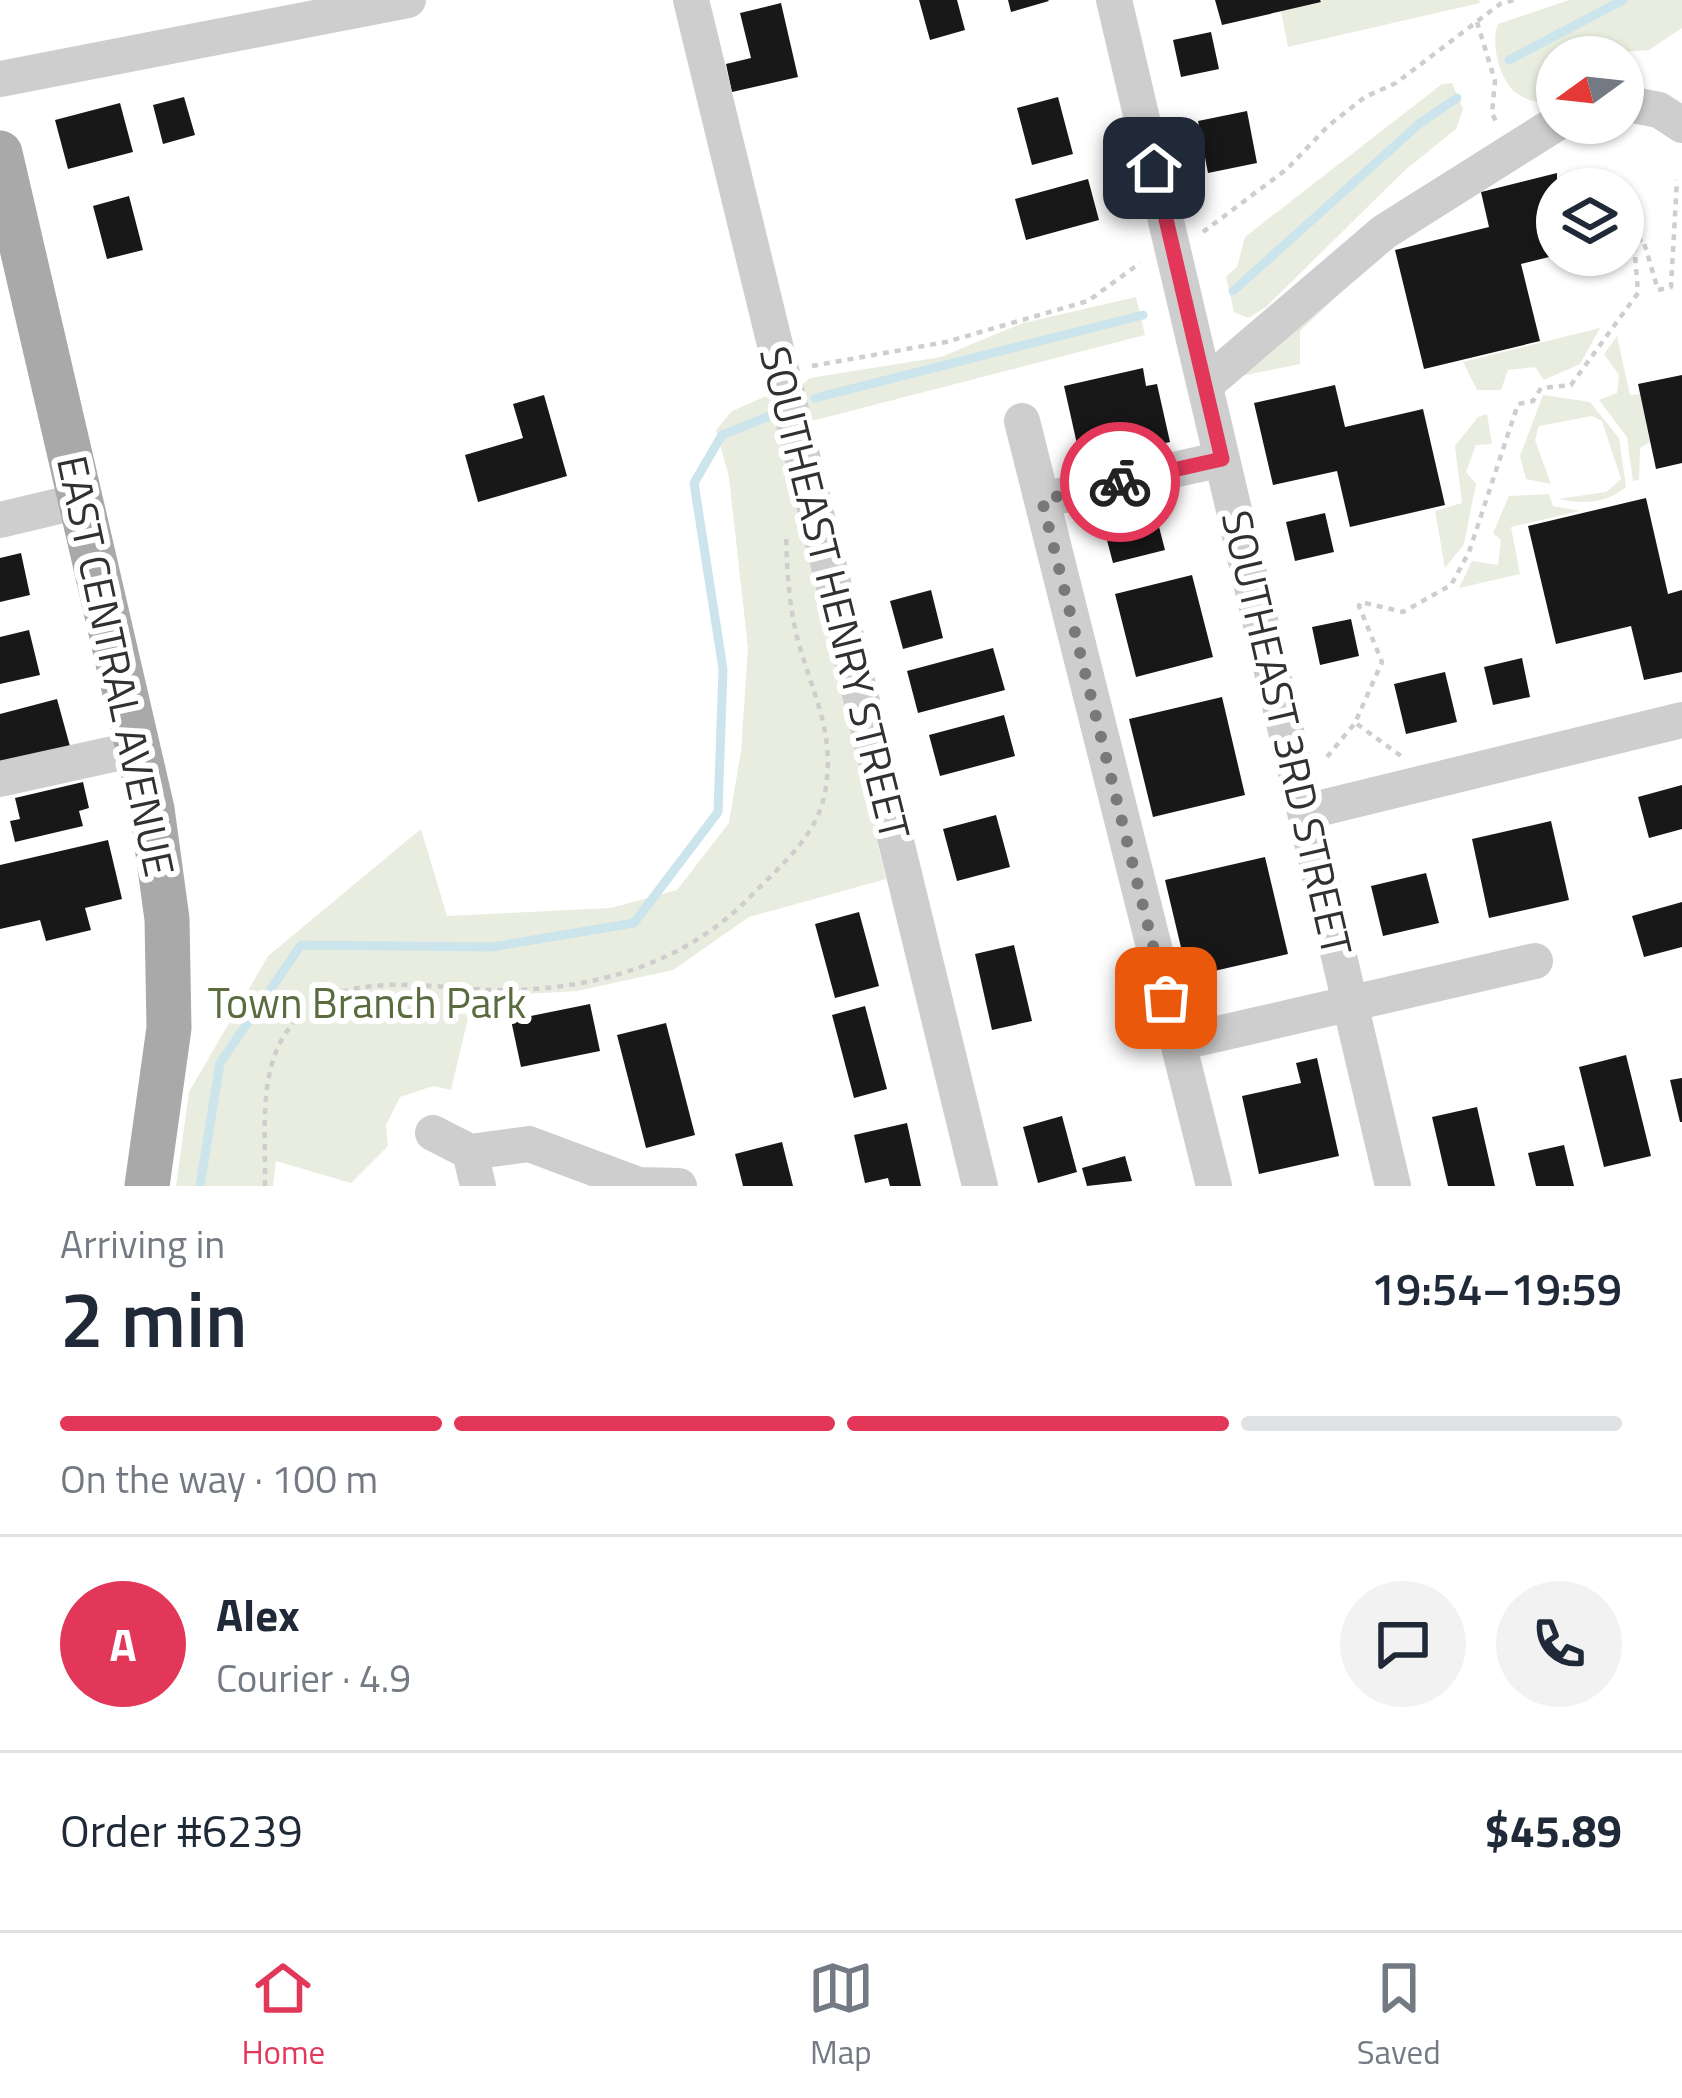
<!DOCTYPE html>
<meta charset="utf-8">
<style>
:root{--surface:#fff;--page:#f2f2f3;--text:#1f2937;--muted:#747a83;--line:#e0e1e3;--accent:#e33759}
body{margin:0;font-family:"Titillium Web",sans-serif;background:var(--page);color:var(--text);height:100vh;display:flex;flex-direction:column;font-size:45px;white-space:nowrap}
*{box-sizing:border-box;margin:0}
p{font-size:39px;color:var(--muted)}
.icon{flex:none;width:66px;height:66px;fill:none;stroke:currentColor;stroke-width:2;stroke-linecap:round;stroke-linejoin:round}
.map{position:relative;height:1186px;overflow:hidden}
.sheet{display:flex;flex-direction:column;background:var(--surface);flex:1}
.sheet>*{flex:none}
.needle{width:78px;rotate:255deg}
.tools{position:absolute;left:1536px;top:36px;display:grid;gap:24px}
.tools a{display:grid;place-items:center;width:108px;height:108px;border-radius:50%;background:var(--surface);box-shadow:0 3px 9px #0004;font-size:60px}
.pin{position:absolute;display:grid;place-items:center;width:102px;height:102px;color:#fff;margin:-51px;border-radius:24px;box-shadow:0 6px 18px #0006}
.courier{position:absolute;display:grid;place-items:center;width:120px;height:120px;margin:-60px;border:9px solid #e33759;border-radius:50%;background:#fff;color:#222;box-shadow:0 3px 15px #0007}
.summary em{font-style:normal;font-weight:600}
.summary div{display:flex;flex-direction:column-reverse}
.summary{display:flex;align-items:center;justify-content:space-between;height:204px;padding:0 60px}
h1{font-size:78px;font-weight:600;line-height:90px}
.bar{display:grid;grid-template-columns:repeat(4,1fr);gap:18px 12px;align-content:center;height:144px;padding:0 60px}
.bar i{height:15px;border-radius:9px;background:var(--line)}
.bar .active{background:var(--accent)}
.bar p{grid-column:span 4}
.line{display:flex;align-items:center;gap:30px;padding:0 60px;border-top:3px solid var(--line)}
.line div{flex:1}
.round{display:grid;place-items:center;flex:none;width:126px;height:126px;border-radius:63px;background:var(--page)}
.tabs{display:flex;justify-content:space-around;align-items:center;height:168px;border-top:3px solid var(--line);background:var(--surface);font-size:33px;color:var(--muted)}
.tabs a{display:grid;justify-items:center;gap:6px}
.tabs .active{color:var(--accent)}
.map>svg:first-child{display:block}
</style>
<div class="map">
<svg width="1682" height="1186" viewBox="0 0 1682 1186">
<rect width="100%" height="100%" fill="#fff"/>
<path fill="#e8eddf" d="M 1321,0 L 1479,0 L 1480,3 L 1288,47 L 1281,11 Z
M 1569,0 L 1682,0 L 1682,28 L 1649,50 L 1557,57 L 1557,105 C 1544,102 1531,103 1519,95 C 1500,84 1490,44 1498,24 Z
M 1452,83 L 1463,109 L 1456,129 L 1404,171 L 1266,307 L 1248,318 L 1234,312 L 1226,277 L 1237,267 L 1245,237 L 1442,84 Z
M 1406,231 L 1300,331 L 1300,364 L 1241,376 Z
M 1136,297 L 1145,335 L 804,423 L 795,390 L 810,378 L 941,357 L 1023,323 Z
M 1600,328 L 1580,364 L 1544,380 L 1535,367 L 1508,370 L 1501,390 L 1477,390 L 1463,362 Z
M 1617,336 L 1630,395 L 1640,394 L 1650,442 L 1640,448 L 1639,480 L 1633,481 L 1627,437 L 1599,400 L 1617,393 L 1619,375 L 1604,354 Z
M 773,393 L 886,879 L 749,917 L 673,970 L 577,991 L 473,997 L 451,1090 L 433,1086 L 400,1097 L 386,1125 L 388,1146 L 351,1183 L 276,1161 L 273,1186 L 176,1186 L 189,1092 L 268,956 L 421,829 L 447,916 L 611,908 L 677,890 L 729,823 L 741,751 L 748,648 L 729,477 L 716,430 L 732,411 Z
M 1543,395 L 1590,402 L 1619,438 L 1626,487 C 1606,504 1583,504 1558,499 L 1606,492 L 1621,479 L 1602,421 L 1592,416 L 1539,426 L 1535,440 L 1551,484 L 1526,479 L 1520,456 Z
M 1487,414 L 1492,444 L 1476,445 L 1466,472 L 1476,484 L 1464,544 L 1445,568 L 1435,511 L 1462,503 L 1455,446 L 1478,417 Z
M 1549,494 L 1553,506 L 1580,511 L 1511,527 L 1520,574 L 1459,588 L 1472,561 L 1498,565 L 1501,540 L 1493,533 L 1509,496 Z"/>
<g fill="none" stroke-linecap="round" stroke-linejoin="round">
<path stroke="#cce4ec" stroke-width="9" d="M 1509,60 L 1623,0
M 1233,291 L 1419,124 L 1457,98
M 815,398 L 1143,315
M 200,1186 L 220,1063 L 301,945 L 492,947 L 634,923 L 718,812 L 723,669 L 694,483 L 722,435 L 772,415"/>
</g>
<path fill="#181818" d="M 919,0 L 957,0 L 965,30 L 930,40 Z
M 1008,0 L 1048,0 L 1049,1 L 1011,12 Z
M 1215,0 L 1320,0 L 1321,2 L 1222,25 Z
M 781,3 L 798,77 L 732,92 L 726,64 L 751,58 L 740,13 Z
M 1211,32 L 1219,69 L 1181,77 L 1173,40 Z
M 184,97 L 195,135 L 163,144 L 153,105 Z
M 1058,97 L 1073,154 L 1032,165 L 1017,108 Z
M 120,103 L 133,152 L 68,169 L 55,120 Z
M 1247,111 L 1257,163 L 1208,173 L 1198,121 Z
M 1557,173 L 1557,255 L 1521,264 L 1540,341 L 1424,369 L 1395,250 L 1489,227 L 1481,192 Z
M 1088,179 L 1099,220 L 1026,240 L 1015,199 Z
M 129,196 L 143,250 L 107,259 L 93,206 Z
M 1143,368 L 1146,386 L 1157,384 L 1170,442 L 1081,462 L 1064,386 Z
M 1682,375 L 1682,463 L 1656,469 L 1638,384 Z
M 1335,385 L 1345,427 L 1423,409 L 1445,505 L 1350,527 L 1337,471 L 1273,485 L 1254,403 Z
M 544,395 L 567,476 L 478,502 L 465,455 L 523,438 L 513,404 Z
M 1151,496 L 1165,550 L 1113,563 L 1099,510 Z
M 1646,498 L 1668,594 L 1682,590 L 1682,672 L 1644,680 L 1631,626 L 1556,644 L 1528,526 Z
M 1325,513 L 1334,552 L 1295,561 L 1286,522 Z
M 21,553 L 30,595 L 0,602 L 0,558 Z
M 1192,575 L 1213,657 L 1136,677 L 1115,594 Z
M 931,590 L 943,638 L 903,649 L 890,601 Z
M 1351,619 L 1359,656 L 1320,665 L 1312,627 Z
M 29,630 L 40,675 L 0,684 L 0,637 Z
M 993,648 L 1005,690 L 918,713 L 907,671 Z
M 1522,658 L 1530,697 L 1493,705 L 1484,667 Z
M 1445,672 L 1457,722 L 1406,734 L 1394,684 Z
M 1222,697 L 1245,795 L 1153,817 L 1129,719 Z
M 57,699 L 71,750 L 0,768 L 0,714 Z
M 1004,715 L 1015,756 L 940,776 L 929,735 Z
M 83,782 L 89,808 L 79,811 L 83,826 L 15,842 L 10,821 L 20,819 L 15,798 Z
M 1682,785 L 1682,829 L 1649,838 L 1638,797 Z
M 996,815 L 1010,867 L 957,881 L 943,829 Z
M 1551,821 L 1569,900 L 1489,918 L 1472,839 Z
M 108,840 L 122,899 L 85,908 L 91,930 L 46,941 L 40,920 L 0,929 L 0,865 Z
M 1265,857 L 1288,954 L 1188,977 L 1165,880 Z
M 1426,873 L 1439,923 L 1383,936 L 1371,886 Z
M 1682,902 L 1682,947 L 1644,957 L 1632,916 Z
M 859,912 L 879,986 L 835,998 L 815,924 Z
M 1014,945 L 1032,1021 L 992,1030 L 975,954 Z
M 590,1004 L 600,1051 L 521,1067 L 511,1020 Z
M 865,1006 L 887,1089 L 854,1098 L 832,1015 Z
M 666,1023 L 695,1135 L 646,1148 L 617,1035 Z
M 1626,1055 L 1651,1156 L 1604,1167 L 1579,1067 Z
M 1317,1058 L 1339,1156 L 1259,1174 L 1242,1096 L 1301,1083 L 1296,1063 Z
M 1682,1078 L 1682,1122 L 1680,1122 L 1670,1080 Z
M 1477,1107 L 1495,1186 L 1448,1186 L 1432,1117 Z
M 1062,1116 L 1077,1172 L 1038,1183 L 1023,1127 Z
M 907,1123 L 921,1186 L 890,1186 L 888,1178 L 865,1183 L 854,1135 Z
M 782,1142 L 793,1186 L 743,1186 L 735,1154 Z
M 1564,1145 L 1574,1186 L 1536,1186 L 1528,1153 Z
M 1125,1156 L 1132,1181 L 1087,1186 L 1082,1168 Z"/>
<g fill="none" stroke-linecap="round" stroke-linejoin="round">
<path stroke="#cecece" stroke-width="4.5" stroke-dasharray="6 6" stroke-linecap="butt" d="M 1477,22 L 1495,81 L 1492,113 L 1498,126
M 1203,232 L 1287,169 L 1328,126 L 1365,97 L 1396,83 L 1500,4 L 1514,0
M 812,366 L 946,342 L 1088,301 L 1140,263
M 1357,724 L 1401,756
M 1327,757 L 1355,723 L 1382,662 L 1359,606 L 1361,602 L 1403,612 L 1451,585 L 1469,552 L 1518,404 L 1533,401 L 1541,388 L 1571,385 L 1638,293 L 1634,242 L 1643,239 L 1658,290 L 1671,287 L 1677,180
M 265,1186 C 266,1134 257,1070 290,1027 C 339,961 445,993 515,990 C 605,987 690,960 753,894 C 783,863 817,836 825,792 C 835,737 816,701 801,651 C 789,613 787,572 786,533"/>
<path stroke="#cecece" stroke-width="36" d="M 691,0 L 980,1186
M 1114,0 L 1393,1186
M 0,79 L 408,0
M 1623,103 L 1659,110 L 1682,125
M 1205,385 L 1384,232 L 1557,123
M 1022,421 L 1214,1186
M 1042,500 L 1222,459
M 0,520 L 84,500
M 0,779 L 140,748
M 1305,812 L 1682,720
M 1178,1043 L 1535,961
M 433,1133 L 470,1152 L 478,1186
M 470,1152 L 529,1144 L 639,1185 L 679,1186"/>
<path stroke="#a9a9a9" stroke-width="45" d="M 0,153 L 152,809 L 167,919 L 169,1028 L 147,1186"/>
</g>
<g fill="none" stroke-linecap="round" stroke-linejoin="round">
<path stroke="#797979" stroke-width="12" stroke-dasharray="0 21.6" d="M 1120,482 L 1042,500 L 1166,998"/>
<path stroke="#e33759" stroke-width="15" d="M 1120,482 L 1222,459 L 1154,168"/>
</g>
<g text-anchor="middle" stroke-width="12" stroke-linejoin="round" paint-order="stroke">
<g font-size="42" fill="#313131" stroke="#fff">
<text transform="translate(835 593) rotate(76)" y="15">SOUTHEAST HENRY STREET</text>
<text transform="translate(116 666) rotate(78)" y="15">EAST CENTRAL AVENUE</text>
<text transform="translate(1287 733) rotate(77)" y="15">SOUTHEAST 3RD STREET</text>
</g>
<g font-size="42" fill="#5a6c3e" stroke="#fff">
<text x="367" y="1018">Town Branch Park</text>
</g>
</g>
</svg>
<div class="tools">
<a><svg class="needle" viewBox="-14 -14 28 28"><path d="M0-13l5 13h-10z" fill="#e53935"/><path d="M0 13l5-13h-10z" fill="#747a83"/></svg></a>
<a><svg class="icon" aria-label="layers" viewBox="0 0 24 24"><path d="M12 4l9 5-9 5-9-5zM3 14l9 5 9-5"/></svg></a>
</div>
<div class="pin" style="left:1166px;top:998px;background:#ea580c"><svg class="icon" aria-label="bag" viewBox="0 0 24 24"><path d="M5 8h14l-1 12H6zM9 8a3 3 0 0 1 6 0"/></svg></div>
<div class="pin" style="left:1154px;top:168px;background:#1f2937"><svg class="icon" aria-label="home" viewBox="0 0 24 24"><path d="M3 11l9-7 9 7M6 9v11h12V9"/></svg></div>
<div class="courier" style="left:1120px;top:482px"><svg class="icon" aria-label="bike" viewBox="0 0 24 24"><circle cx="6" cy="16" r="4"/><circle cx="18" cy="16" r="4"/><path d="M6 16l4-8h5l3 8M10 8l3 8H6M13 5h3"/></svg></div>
</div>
<section class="sheet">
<div class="summary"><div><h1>2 min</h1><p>Arriving in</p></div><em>19:54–19:59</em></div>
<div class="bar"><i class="active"></i><i class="active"></i><i class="active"></i><i></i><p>On the way · 100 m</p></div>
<div class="line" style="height:216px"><b class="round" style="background:var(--accent);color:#fff">A</b><div><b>Alex</b><p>Courier · 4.9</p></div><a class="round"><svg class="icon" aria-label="chat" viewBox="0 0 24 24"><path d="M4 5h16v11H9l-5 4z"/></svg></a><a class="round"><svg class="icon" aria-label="phone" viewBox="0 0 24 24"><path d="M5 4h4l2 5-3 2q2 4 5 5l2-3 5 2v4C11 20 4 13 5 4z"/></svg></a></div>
<div class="line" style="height:156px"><div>Order #6239</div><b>$45.89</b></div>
</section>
<nav class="tabs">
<a class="active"><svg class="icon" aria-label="home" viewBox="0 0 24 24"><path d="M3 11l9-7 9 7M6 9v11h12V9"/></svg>Home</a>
<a><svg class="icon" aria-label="map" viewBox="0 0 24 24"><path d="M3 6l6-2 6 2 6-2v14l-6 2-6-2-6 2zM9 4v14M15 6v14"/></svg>Map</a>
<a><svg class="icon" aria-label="saved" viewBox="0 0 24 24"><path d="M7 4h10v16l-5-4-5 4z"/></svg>Saved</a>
</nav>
